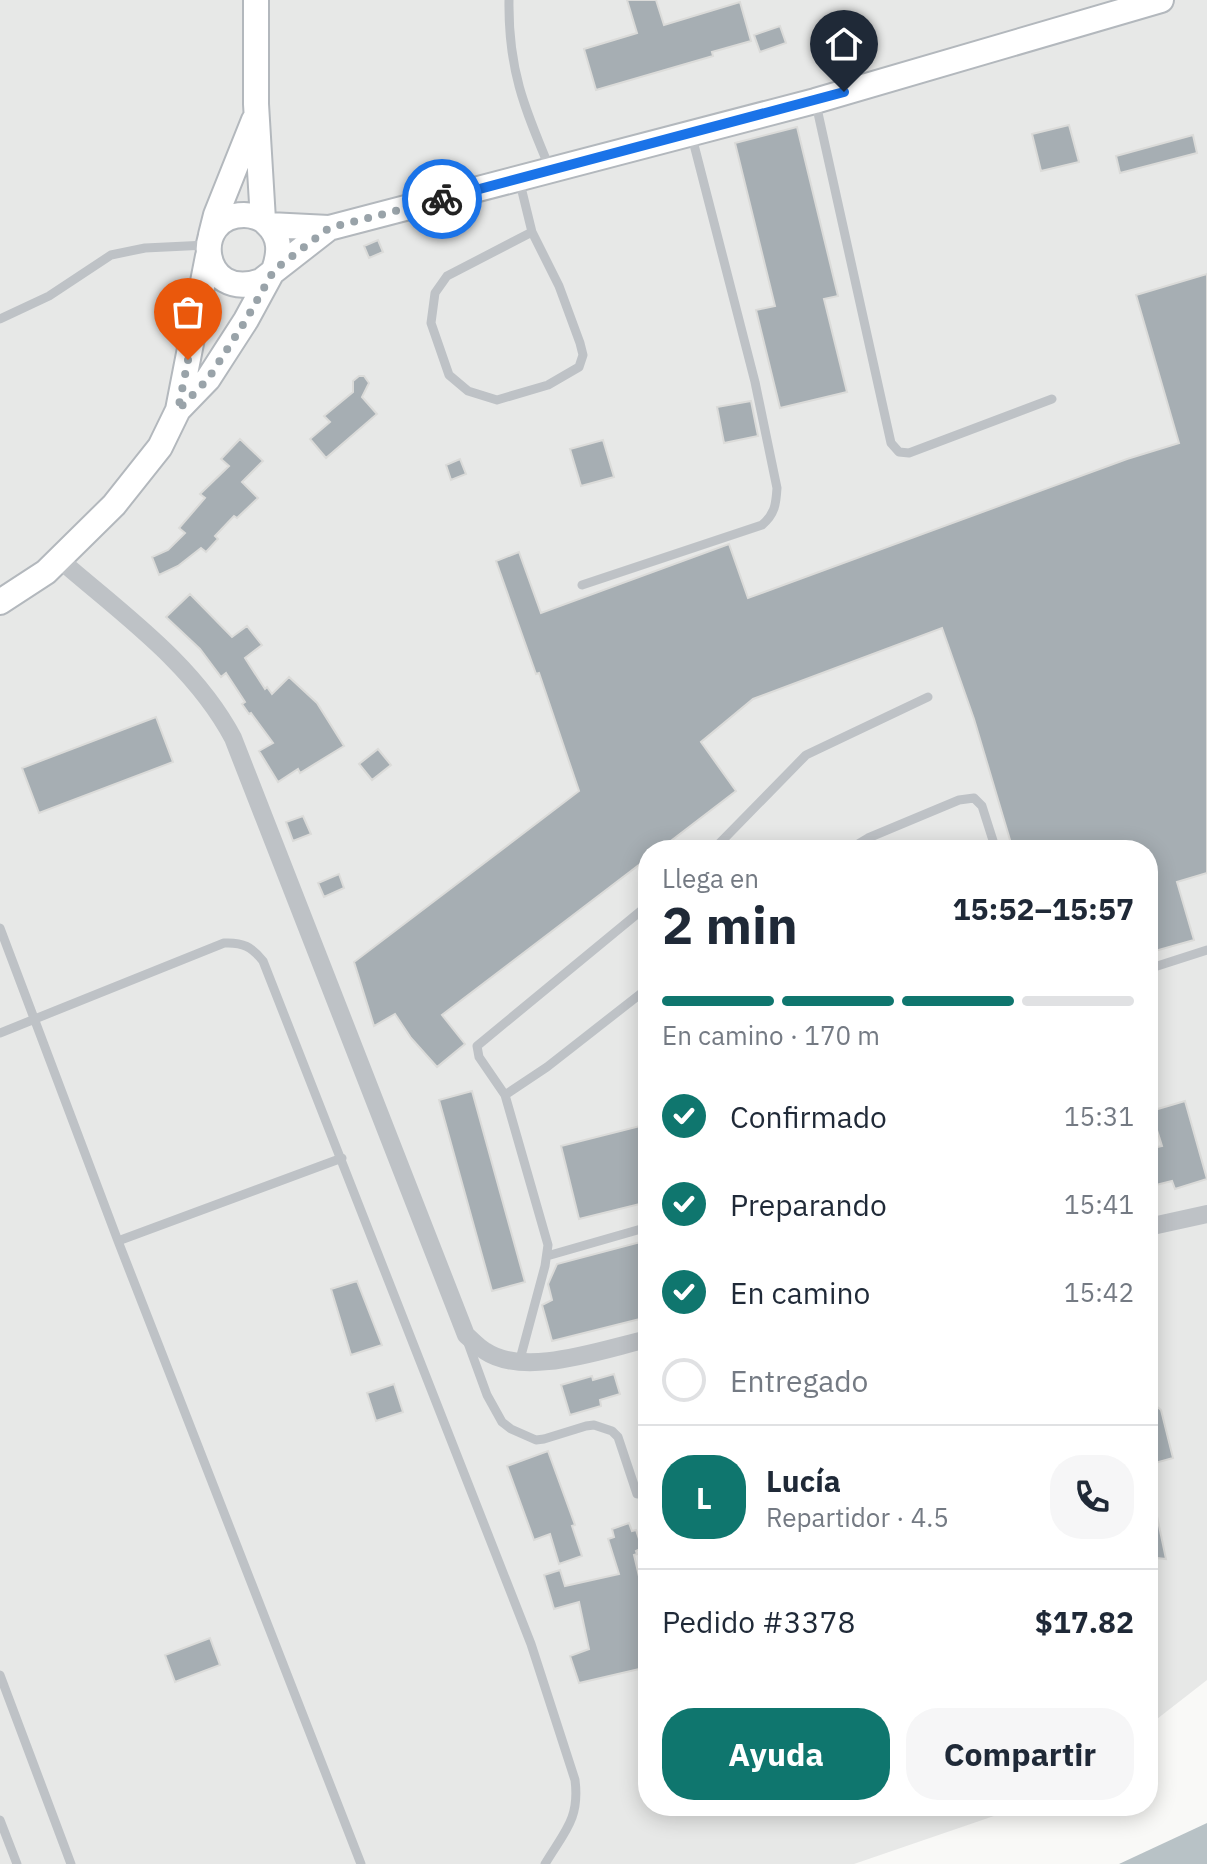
<!DOCTYPE html>
<html lang="es">
<meta charset="utf-8">
<style>
:root{--surface:#fff;--page:#f6f6f7;--text:#1f2937;--muted:#747a83;--line:#e0e1e3;--accent:#0f766e}
body{margin:0;font-family:"IBM Plex Sans",sans-serif;background:var(--page);color:var(--text);height:100vh;display:flex;flex-direction:column;font-size:30px;white-space:nowrap}
*{box-sizing:border-box;margin:0}
p{font-size:26px;color:var(--muted)}
.icon{flex:none;width:44px;height:44px;fill:none;stroke:currentColor;stroke-width:2;stroke-linecap:round;stroke-linejoin:round}
.map{position:relative;flex:1;overflow:hidden}
.details{position:absolute;left:638px;top:840px;width:520px;height:976px;display:flex;flex-direction:column;background:var(--surface);border-radius:32px;box-shadow:0 4px 20px #0003}
.details>*{flex:none}
.pin{position:absolute;display:grid;place-items:center;width:68px;height:68px;color:#fff;margin:-82px -34px;border-radius:50% 50% 50% 0;rotate:-45deg;box-shadow:0 0 8px #0007}
.pin .icon{rotate:45deg}
.courier{position:absolute;display:grid;place-items:center;width:80px;height:80px;margin:-40px;border:6px solid #1a73e8;border-radius:50%;background:#fff;color:#222;box-shadow:0 2px 10px #0007}
.overview em{font-style:normal;font-weight:800}
.overview div{display:flex;flex-direction:column-reverse}
.overview{display:flex;align-items:center;justify-content:space-between;height:136px;padding:0 24px}
h1{font-size:52px;font-weight:800;line-height:60px}
.bar{display:grid;grid-template-columns:repeat(4,1fr);gap:12px 8px;align-content:center;height:96px;padding:0 24px}
.bar i{height:10px;border-radius:6px;background:var(--line)}
.bar .active{background:var(--accent)}
.bar p{grid-column:span 4}
.line{display:flex;align-items:center;gap:20px;padding:0 24px;border-top:2px solid var(--line)}
.line div{flex:1}
.round{display:grid;place-items:center;flex:none;width:84px;height:84px;border-radius:32px;background:var(--page)}
ol{padding:0 24px;list-style:none}
li{display:flex;align-items:center;gap:24px;height:88px}
li p{margin-inline-start:auto}
li .icon{padding:8px;border-radius:50%;background:var(--accent);color:#fff;stroke-width:4}
li:last-child{color:var(--muted)}
li i{width:44px;height:44px;border:4px solid var(--line);border-radius:50%}
.action{display:flex;gap:16px;margin-top:auto;padding:16px 24px}
.action a{flex:1;height:92px;border-radius:32px;background:var(--accent);color:#fff;font-size:32px;font-weight:800;line-height:92px;text-align:center}
.action a+a{background:var(--page);color:var(--text)}
.map>svg:first-child{display:block}
</style>
<div class="map">
<svg width="1207" height="1864" viewBox="0 0 1207 1864">
<rect width="100%" height="100%" fill="#f9f9f7"/>
<path fill="#e7e8e7" d="M 0,0 L 1207,0 L 1207,1680 L 1148,1726 L 1148,850 L 648,850 L 648,1806 L 1023,1806 L 854,1864 L 0,1864 Z"/>
<path fill="#b8c2c6" d="M 1207,1823 L 1207,1864 L 1119,1864 Z"/>
<path fill="#a6aeb3" stroke="#dbdbd9" stroke-width="2" d="M 627,0 L 656,0 L 664,25 L 740,2 L 751,41 L 712,52 L 713,56 L 596,90 L 584,49 L 637,33 Z
M 780,26 L 786,43 L 760,52 L 754,35 Z
M 1069,125 L 1079,162 L 1041,171 L 1032,134 Z
M 797,127 L 838,296 L 824,299 L 847,392 L 780,408 L 756,310 L 775,306 L 735,143 Z
M 1193,135 L 1197,153 L 1120,173 L 1116,156 Z
M 378,240 L 383,252 L 369,258 L 364,246 Z
M 1207,274 L 1207,873 L 1177,882 L 1194,940 L 1148,953 L 1148,850 L 1013,850 L 974,719 L 942,628 L 753,699 L 701,742 L 736,791 L 659,850 L 648,850 L 648,858 L 442,1015 L 465,1044 L 437,1067 L 411,1038 L 395,1014 L 374,1026 L 354,962 L 579,791 L 539,673 L 536,674 L 496,561 L 519,552 L 541,613 L 729,544 L 748,598 L 1127,459 L 1179,443 L 1136,295 Z
M 359,376 L 364,376 L 369,383 L 362,397 L 377,414 L 326,458 L 310,439 L 330,422 L 324,416 L 353,392 L 353,381 Z
M 751,401 L 758,436 L 724,443 L 717,407 Z
M 240,439 L 263,461 L 242,482 L 258,498 L 237,518 L 234,516 L 215,536 L 218,539 L 206,552 L 201,548 L 178,566 L 159,575 L 152,557 L 168,550 L 185,533 L 179,528 L 205,498 L 200,494 L 229,466 L 221,459 Z
M 603,440 L 614,477 L 581,486 L 570,449 Z
M 460,459 L 466,474 L 451,480 L 446,465 Z
M 190,594 L 232,637 L 247,626 L 262,645 L 245,658 L 265,689 L 267,687 L 272,694 L 289,677 L 317,703 L 344,746 L 300,773 L 298,769 L 278,782 L 259,751 L 273,743 L 251,713 L 249,714 L 242,704 L 245,702 L 226,673 L 221,677 L 200,649 L 166,617 Z
M 156,717 L 173,762 L 39,813 L 22,768 Z
M 378,749 L 391,765 L 372,780 L 359,764 Z
M 303,816 L 311,834 L 293,841 L 286,822 Z
M 339,874 L 344,888 L 324,897 L 318,883 Z
M 472,1091 L 525,1282 L 492,1291 L 439,1100 Z
M 1185,1101 L 1207,1179 L 1175,1189 L 1172,1181 L 1148,1187 L 1148,1149 L 1162,1146 L 1151,1111 Z
M 648,1124 L 648,1202 L 579,1219 L 561,1146 Z
M 648,1240 L 648,1317 L 552,1341 L 542,1305 L 552,1300 L 548,1284 L 557,1264 Z
M 357,1281 L 382,1345 L 351,1355 L 331,1289 Z
M 614,1374 L 620,1394 L 600,1400 L 601,1406 L 570,1415 L 561,1385 L 592,1376 L 593,1380 Z
M 394,1384 L 403,1412 L 376,1421 L 367,1393 Z
M 1148,1399 L 1161,1410 L 1173,1458 L 1148,1465 Z
M 548,1451 L 575,1525 L 572,1526 L 582,1556 L 559,1564 L 550,1534 L 534,1540 L 507,1466 Z
M 1148,1502 L 1154,1502 L 1166,1559 L 1148,1557 Z
M 629,1523 L 632,1531 L 636,1530 L 642,1548 L 636,1551 L 637,1554 L 634,1555 L 648,1615 L 648,1667 L 579,1683 L 570,1656 L 589,1649 L 579,1602 L 554,1609 L 544,1575 L 560,1570 L 565,1586 L 619,1574 L 608,1539 L 614,1537 L 612,1529 Z
M 210,1638 L 220,1665 L 175,1682 L 165,1655 Z"/>
<g fill="none" stroke-linecap="round" stroke-linejoin="round">
<defs>
<path id="secondary" d="M 256,0 L 256,104 L 263,220
M 269,225 L 329,228 L 815,101 L 1161,0
M 211,235 L 216,215 L 254,120
M 274,270 C 280,253 281,237 267,224 C 262,218 252,215 244,215 C 190,215 200,303 261,281 L 329,228
M 178,410 L 208,379 L 246,320 L 271,274
M 0,602 L 46,572 L 114,505 L 160,447 L 178,410 L 208,256"/>
</defs>
<use href="#secondary" stroke="#b3b8bd" stroke-width="28"/>
<path stroke="#bec2c6" stroke-width="9" d="M 509,0 C 508,69 524,107 550,169
M 816,104 L 891,443 L 899,452 L 909,453 L 1052,399
M 519,179 L 532,232 L 559,286 L 580,343 L 583,355 L 579,367 L 548,385 L 497,400 L 468,391 L 449,375 L 431,323 L 435,293 L 447,276 L 532,232
M 0,319 L 49,296 L 111,255 L 145,248 L 207,245
M 582,585 L 762,525 C 775,514 776,504 777,488 L 755,382 L 691,133
M 713,850 L 806,755 L 928,697
M 848,850 L 868,838 L 959,800 L 974,798 L 982,806 L 996,850
M 0,928 L 118,1241 L 361,1864
M 1148,969 L 1207,950
M 0,1033 L 224,943 C 243,942 252,947 263,961 L 531,1644 L 575,1780 C 580,1819 564,1832 545,1864
M 505,1095 L 479,1057 L 477,1046 L 648,905
M 118,1241 L 342,1158
M 547,1256 L 648,1227
M 468,1343 L 487,1395 L 502,1422 L 511,1429 L 536,1440 L 544,1439 L 586,1426 L 594,1425 L 612,1431 L 618,1437 L 637,1494
M 519,1363 L 545,1266 L 548,1245 L 505,1095 L 547,1067 L 648,988
M 0,1675 L 71,1864
M 0,1820 L 17,1864"/>
<path stroke="#bec2c6" stroke-width="18" d="M 59,559 C 121,613 194,664 233,738 L 466,1335 C 472,1340 478,1347 485,1351 C 525,1378 603,1349 648,1339
M 1148,1227 L 1207,1214"/>
<use href="#secondary" stroke="#fff" stroke-width="24"/>
</g>
<g fill="none" stroke-linecap="round" stroke-linejoin="round">
<path stroke="#99a3a9" stroke-width="8" stroke-dasharray="0 14.4" d="M 188,360 L 178,410 L 208,379 L 246,320 L 274,270 L 329,228 L 442,199"/>
<path stroke="#1a73e8" stroke-width="10" d="M 442,199 L 844,92"/>
</g>
</svg>
<div class="pin" style="left:188px;top:360px;background:#ea580c"><svg class="icon" aria-label="bag" viewBox="0 0 24 24"><path d="M5 8h14l-1 12H6zM9 8a3 3 0 0 1 6 0"/></svg></div>
<div class="pin" style="left:844px;top:92px;background:#1f2937"><svg class="icon" aria-label="home" viewBox="0 0 24 24"><path d="M3 11l9-7 9 7M6 9v11h12V9"/></svg></div>
<div class="courier" style="left:442px;top:199px"><svg class="icon" aria-label="bike" viewBox="0 0 24 24"><circle cx="6" cy="16" r="4"/><circle cx="18" cy="16" r="4"/><path d="M6 16l4-8h5l3 8M10 8l3 8H6M13 5h3"/></svg></div>
<section class="details">
<div class="overview"><div><h1>2 min</h1><p>Llega en</p></div><em>15:52–15:57</em></div>
<div class="bar"><i class="active"></i><i class="active"></i><i class="active"></i><i></i><p>En camino · 170 m</p></div>
<ol>
<li><svg class="icon" aria-label="check" viewBox="0 0 24 24"><path d="M5 12l5 5 9-10"/></svg>Confirmado<p>15:31</p></li>
<li><svg class="icon" aria-label="check" viewBox="0 0 24 24"><path d="M5 12l5 5 9-10"/></svg>Preparando<p>15:41</p></li>
<li><svg class="icon" aria-label="check" viewBox="0 0 24 24"><path d="M5 12l5 5 9-10"/></svg>En camino<p>15:42</p></li>
<li><i></i>Entregado</li>
</ol>
<div class="line" style="height:144px"><b class="round" style="background:var(--accent);color:#fff">L</b><div><b>Lucía</b><p>Repartidor · 4.5</p></div><a class="round"><svg class="icon" aria-label="phone" viewBox="0 0 24 24"><path d="M5 4h4l2 5-3 2q2 4 5 5l2-3 5 2v4C11 20 4 13 5 4z"/></svg></a></div>
<div class="line" style="height:104px"><div>Pedido #3378</div><b>$17.82</b></div>
<div class="action"><a>Ayuda</a><a>Compartir</a></div>
</section>
</div>
